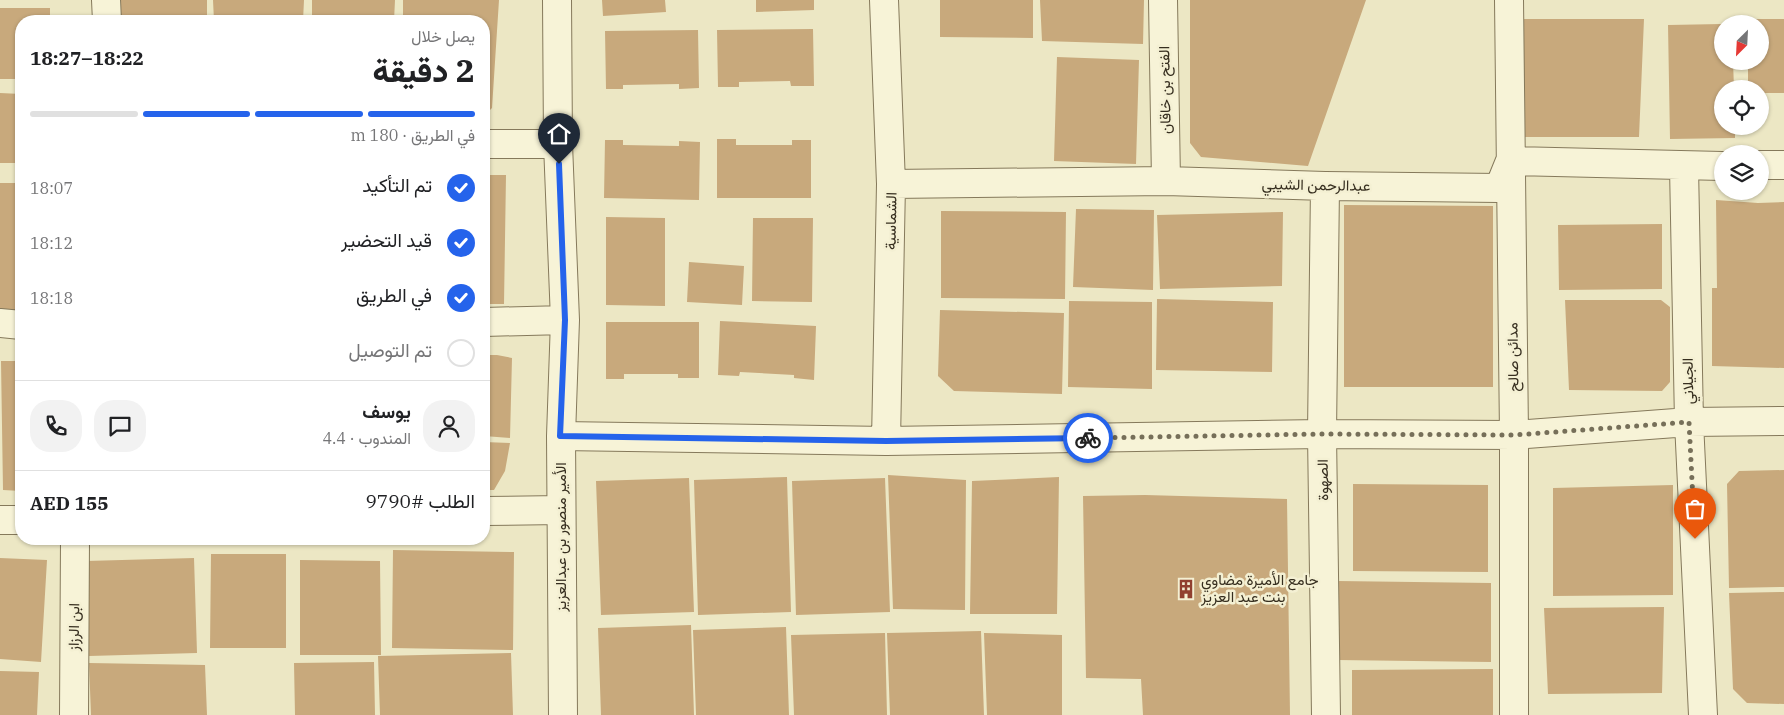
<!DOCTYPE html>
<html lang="ar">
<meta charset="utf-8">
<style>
:root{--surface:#fff;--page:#f2f2f2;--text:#202124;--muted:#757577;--line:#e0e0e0;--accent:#2563eb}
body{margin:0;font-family:"IBM Plex Serif",Vazirmatn,serif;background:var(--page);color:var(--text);direction:rtl;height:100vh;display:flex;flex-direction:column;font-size:19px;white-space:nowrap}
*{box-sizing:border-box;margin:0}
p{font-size:16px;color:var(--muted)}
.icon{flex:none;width:28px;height:28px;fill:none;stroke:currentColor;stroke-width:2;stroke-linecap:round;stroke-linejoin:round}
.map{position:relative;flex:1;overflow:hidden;direction:ltr}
.sheet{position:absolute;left:15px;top:15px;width:475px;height:530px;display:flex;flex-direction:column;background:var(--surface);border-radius:20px;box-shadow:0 1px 4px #0004;direction:rtl}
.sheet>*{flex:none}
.needle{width:32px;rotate:204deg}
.fabs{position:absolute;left:1714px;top:15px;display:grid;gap:10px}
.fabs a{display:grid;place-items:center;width:55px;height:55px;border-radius:50%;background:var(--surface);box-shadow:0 1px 4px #0004;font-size:25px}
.pin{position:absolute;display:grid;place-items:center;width:42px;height:42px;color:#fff;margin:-51px -21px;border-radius:50% 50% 50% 0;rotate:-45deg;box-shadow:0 0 5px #0007}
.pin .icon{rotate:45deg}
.courier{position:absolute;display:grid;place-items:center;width:50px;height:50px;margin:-25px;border:4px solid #2563eb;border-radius:50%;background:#fff;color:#222;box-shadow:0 1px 6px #0007}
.head em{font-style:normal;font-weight:800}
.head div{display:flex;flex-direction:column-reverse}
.head{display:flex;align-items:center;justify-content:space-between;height:85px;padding:0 15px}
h1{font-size:32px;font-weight:800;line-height:38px}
.bar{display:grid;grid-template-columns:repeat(4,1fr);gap:8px 5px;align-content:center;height:60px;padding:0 15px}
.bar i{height:6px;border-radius:4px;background:var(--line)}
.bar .on{background:var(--accent)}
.bar p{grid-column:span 4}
.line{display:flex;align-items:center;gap:12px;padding:0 15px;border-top:1px solid var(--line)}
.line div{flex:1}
.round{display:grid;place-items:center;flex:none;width:52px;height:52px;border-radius:20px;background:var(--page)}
ol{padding:0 15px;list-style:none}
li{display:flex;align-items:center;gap:15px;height:55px}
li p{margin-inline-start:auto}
li .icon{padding:5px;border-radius:50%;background:var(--accent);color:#fff;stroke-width:4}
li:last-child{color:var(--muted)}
li i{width:28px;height:28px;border:2px solid var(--line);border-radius:50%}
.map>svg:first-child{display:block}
</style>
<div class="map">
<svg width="1784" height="715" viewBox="0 0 1784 715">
<rect width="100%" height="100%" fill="#ece7c4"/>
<path fill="#c8a97c" d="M 119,0 L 207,0 L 207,21 L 119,21 Z
M 213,0 L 304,0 L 303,21 L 214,21 Z
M 312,0 L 395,0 L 394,21 L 312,21 Z
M 403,0 L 499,0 L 492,108 L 484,116 L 484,21 L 403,21 Z
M 602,0 L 665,0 L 666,12 L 603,16 Z
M 756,0 L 814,0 L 814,10 L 756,12 Z
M 940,0 L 1033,0 L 1033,38 L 940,37 Z
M 1040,0 L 1144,0 L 1143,44 L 1042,41 Z
M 1190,0 L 1366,0 L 1308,166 L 1201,157 L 1190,143 Z
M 0,8 L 50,8 L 50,21 L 21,21 L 21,79 L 0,79 Z
M 1515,19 L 1644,19 L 1639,137 L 1515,137 Z
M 1748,19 L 1784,19 L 1784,93 L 1760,93 L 1760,89 L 1748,89 L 1748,61 L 1760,61 L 1760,24 L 1748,24 Z
M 1722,24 L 1722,61 L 1733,61 L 1734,89 L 1722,89 L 1722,126 L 1735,126 L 1735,138 L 1670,139 L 1668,25 Z
M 813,29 L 814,86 L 791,86 L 790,81 L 739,82 L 739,87 L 718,87 L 717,30 Z
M 698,30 L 699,88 L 679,89 L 679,84 L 623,85 L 623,89 L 606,89 L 605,31 Z
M 1057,57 L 1139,60 L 1136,164 L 1054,161 Z
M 0,93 L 21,94 L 21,163 L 0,163 Z
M 717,139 L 736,139 L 736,145 L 792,145 L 792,140 L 811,140 L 811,198 L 717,198 Z
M 605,140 L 623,140 L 623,145 L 679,146 L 679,141 L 700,142 L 699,200 L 604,198 Z
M 484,175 L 506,175 L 504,304 L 484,304 Z
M 0,183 L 21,183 L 21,315 L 0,314 Z
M 1716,200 L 1758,203 L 1784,202 L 1784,368 L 1712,366 L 1712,288 L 1717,288 Z
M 1344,205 L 1493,206 L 1493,387 L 1344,387 Z
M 1076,209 L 1154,210 L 1153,290 L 1073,287 Z
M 941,211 L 1066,212 L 1065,299 L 941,298 Z
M 1283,212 L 1282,286 L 1160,289 L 1157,215 Z
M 606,217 L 665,218 L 665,306 L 606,305 Z
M 753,218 L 813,218 L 812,302 L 752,301 Z
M 1662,224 L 1662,289 L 1559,290 L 1558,225 Z
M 689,262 L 744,266 L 742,305 L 687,302 Z
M 1157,299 L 1273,302 L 1272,372 L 1156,370 Z
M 1565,300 L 1661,300 L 1670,307 L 1670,382 L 1662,391 L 1569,390 Z
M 1069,301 L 1152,302 L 1152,389 L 1068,387 Z
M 940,310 L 1064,313 L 1062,394 L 954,391 L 938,376 Z
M 720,321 L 816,326 L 814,380 L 794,378 L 794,375 L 740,372 L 739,376 L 718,375 Z
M 606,322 L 699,322 L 699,378 L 678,378 L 678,374 L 624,374 L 624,379 L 606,379 Z
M 484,355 L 497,355 L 512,358 L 510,438 L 484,436 Z
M 1,361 L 21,361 L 21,491 L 3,490 Z
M 484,442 L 510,443 L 505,471 L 494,490 L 484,490 Z
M 1784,470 L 1784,587 L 1729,588 L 1727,484 L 1739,471 Z
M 888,475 L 966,480 L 965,610 L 893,609 Z
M 787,477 L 791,612 L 698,615 L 694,480 Z
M 1059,477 L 1057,614 L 970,614 L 972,481 Z
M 689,478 L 694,612 L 601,615 L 596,481 Z
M 885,478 L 890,612 L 796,615 L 792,481 Z
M 1353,484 L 1488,485 L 1488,572 L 1353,571 Z
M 1673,485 L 1673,595 L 1553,596 L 1553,488 Z
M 1145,495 L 1287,499 L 1290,715 L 1143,715 L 1141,679 L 1086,678 L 1083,496 Z
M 393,550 L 514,552 L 513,650 L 392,648 Z
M 211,554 L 286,554 L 286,648 L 210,648 Z
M 0,558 L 47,560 L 41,662 L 0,659 Z
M 194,558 L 197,653 L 89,656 L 86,561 Z
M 300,560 L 380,561 L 381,655 L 300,655 Z
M 1337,581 L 1491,583 L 1491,662 L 1337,660 Z
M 1784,592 L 1784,704 L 1747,703 L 1733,689 L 1729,593 Z
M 1664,607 L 1662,693 L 1548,694 L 1544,608 Z
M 691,625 L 694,715 L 601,715 L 598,628 Z
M 786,627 L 789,715 L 696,715 L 693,630 Z
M 981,631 L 984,715 L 890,715 L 887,633 Z
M 885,633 L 887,715 L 794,715 L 791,635 Z
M 984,633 L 1062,635 L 1062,715 L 987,715 Z
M 511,653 L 513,715 L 380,715 L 378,656 Z
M 374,662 L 375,715 L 295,715 L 294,663 Z
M 89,663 L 205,665 L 207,715 L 91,715 Z
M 1493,669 L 1493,715 L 1352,715 L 1352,670 Z
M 0,671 L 39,672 L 37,715 L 0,715 Z"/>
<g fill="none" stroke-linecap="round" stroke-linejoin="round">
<defs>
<path id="street" d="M 106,0 L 107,21
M 557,0 L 558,144 L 565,320 L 561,436 L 563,715
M 884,0 L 891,184 L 886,441
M 1163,0 L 1166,181
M 1509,0 L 1514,435 L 1514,715
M 484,144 L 558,144
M 1760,165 L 1784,165
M 1684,167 L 1689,422 L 1703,715
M 891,184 L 1166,181 L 1325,186 L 1499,188 L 1510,161 L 1722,166
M 1325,186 L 1322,434 L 1326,715
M 484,322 L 565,320
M 0,323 L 21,325
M 561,436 L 886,441 L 1322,434 L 1514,435 L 1689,422 L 1784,421
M 484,511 L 561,510
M 0,520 L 21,520
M 74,715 L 75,539"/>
</defs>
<use href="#street" stroke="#85795b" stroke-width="30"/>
<use href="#street" stroke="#f7f3d7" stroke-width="28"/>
</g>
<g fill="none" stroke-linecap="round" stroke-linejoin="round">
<path stroke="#766f59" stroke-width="5" stroke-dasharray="0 9" d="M 1088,438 L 1322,434 L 1514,435 L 1689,422 L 1695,539"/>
<path stroke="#2563eb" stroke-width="6" d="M 559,164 L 565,320 L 560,436 L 886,441 L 1088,438"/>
</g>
<defs>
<symbol id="building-bare" viewBox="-9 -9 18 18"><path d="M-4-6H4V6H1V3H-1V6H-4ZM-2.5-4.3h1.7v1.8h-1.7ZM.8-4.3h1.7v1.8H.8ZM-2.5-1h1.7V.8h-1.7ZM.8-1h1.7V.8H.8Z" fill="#91402f" stroke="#f4f0d3" stroke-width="2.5" paint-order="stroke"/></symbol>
</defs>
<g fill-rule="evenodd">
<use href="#building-bare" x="1172" y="575" width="28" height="28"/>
</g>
<g text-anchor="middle" stroke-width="5" stroke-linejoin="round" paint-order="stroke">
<g font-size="15" fill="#362e1f" stroke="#f4f0d3">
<text transform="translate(1165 90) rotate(-91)" y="5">الفتح بن خاقان</text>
<text transform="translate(1316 185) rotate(1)" y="5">عبدالرحمن الشيبي</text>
<text transform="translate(891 221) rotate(-89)" y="5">الشماسية</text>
<text transform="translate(1513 357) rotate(-91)" y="5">مدائن صالح</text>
<text transform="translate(1688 381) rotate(-91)" y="5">الجيلاني</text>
<text transform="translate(1323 480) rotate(-91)" y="5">الصهوة</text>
<text transform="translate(561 537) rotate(-90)" y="5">الأمير منصور بن عبدالعزيز</text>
<text transform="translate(74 627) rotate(-89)" y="5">ابن الرزاز</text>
</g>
<g font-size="15" fill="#362e1f" stroke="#f4f0d3" text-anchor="start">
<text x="1201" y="585">جامع الأميرة مضاوي<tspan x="1201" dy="17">بنت عبد العزيز</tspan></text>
</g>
</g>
</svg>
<div class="fabs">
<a><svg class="needle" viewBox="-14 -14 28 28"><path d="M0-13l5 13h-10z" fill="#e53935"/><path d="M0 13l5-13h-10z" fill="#757577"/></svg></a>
<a><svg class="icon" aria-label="locate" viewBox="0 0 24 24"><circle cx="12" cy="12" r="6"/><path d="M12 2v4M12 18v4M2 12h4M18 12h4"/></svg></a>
<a><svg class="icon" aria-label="layers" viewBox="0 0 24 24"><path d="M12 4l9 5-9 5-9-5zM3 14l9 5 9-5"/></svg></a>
</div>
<div class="pin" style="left:1695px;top:539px;background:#ea580c"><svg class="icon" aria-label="bag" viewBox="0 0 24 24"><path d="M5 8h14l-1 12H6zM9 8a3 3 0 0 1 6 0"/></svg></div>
<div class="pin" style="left:559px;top:164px;background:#1f2937"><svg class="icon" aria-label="home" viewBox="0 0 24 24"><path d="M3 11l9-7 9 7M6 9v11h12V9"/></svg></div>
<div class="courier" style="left:1088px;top:438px"><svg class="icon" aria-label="bike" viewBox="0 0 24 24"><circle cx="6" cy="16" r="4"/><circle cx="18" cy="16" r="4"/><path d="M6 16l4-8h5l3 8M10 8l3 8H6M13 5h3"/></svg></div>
<section class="sheet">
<div class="head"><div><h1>2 دقيقة</h1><p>يصل خلال</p></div><em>18:22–18:27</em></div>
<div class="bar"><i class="on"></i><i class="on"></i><i class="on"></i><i></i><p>في الطريق · 180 m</p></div>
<ol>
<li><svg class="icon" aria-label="check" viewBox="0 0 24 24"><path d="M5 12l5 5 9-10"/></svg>تم التأكيد<p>18:07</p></li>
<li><svg class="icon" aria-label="check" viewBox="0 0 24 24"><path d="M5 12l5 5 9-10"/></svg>قيد التحضير<p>18:12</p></li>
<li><svg class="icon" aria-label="check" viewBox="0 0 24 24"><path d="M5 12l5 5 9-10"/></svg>في الطريق<p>18:18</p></li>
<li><i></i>تم التوصيل</li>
</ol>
<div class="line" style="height:90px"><a class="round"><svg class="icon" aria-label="person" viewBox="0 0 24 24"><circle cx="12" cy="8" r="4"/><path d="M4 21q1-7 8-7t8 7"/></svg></a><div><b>يوسف</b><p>المندوب · 4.4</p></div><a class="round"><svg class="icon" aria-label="chat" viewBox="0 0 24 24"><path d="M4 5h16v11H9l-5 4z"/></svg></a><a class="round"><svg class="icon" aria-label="phone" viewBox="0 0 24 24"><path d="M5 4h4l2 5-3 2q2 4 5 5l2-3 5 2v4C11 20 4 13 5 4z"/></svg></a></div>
<div class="line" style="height:65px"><div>الطلب #9790</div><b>AED 155</b></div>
</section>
</div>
